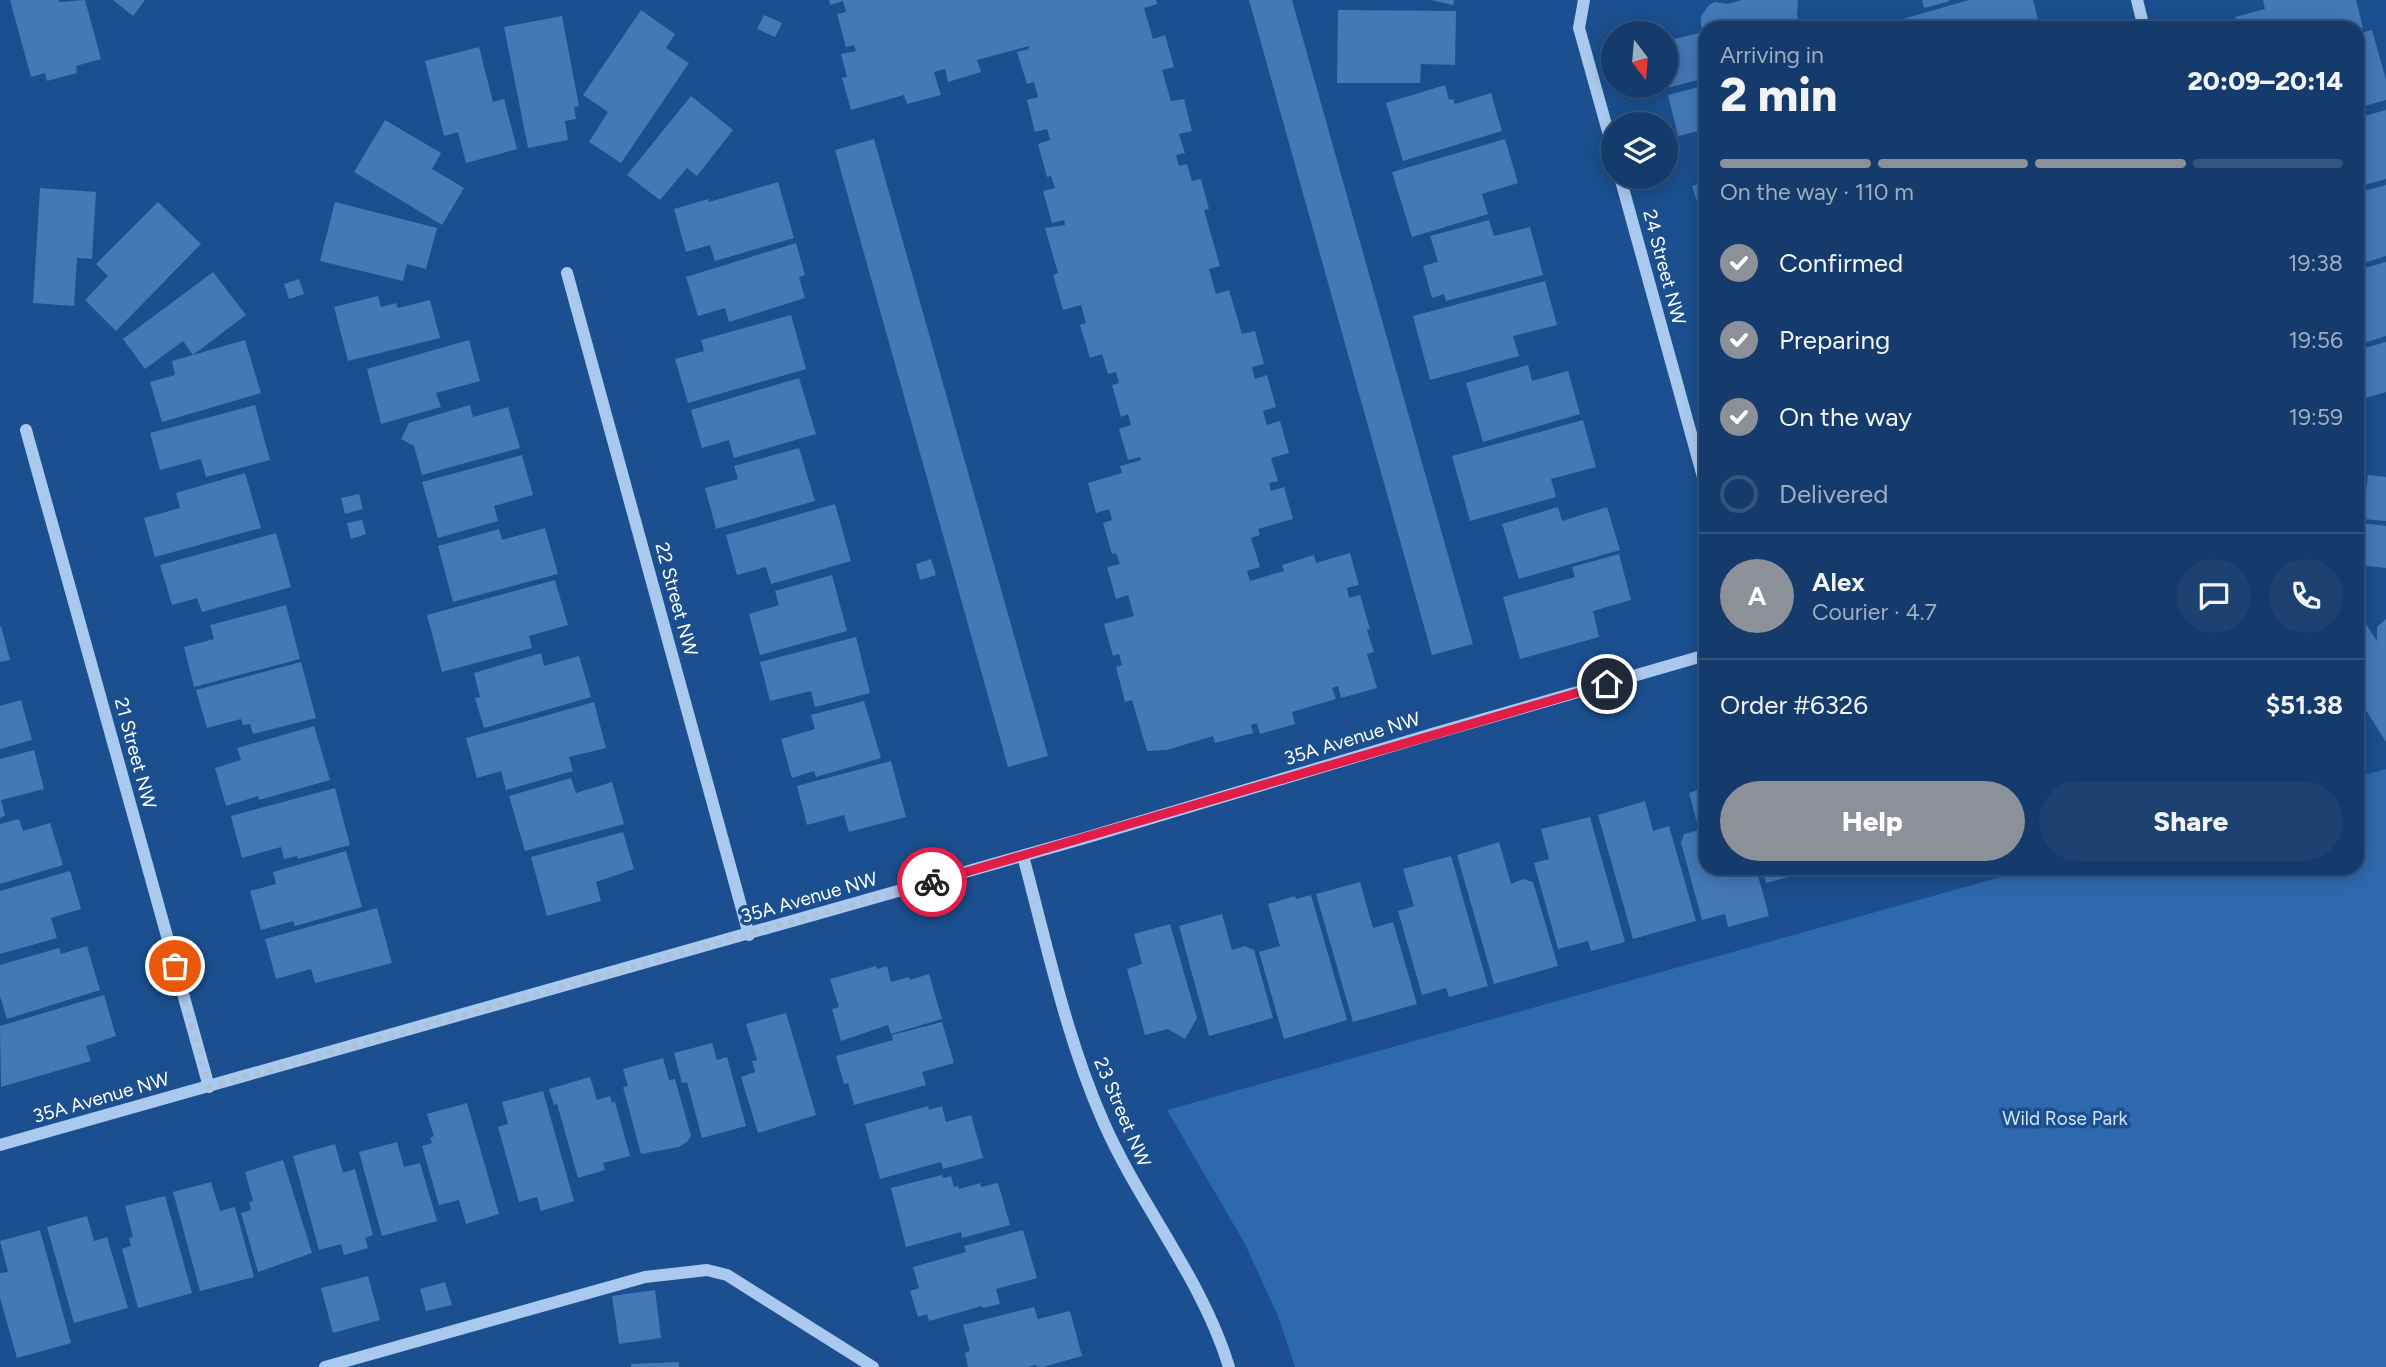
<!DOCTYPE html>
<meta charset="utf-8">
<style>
:root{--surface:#143b6b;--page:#1d4271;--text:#f1f3f6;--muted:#9dadc1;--line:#33557e;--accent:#8c9099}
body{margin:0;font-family:Figtree,sans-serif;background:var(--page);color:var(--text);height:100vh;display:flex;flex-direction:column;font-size:26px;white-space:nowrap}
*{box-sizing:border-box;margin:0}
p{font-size:23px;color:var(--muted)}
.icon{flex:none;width:38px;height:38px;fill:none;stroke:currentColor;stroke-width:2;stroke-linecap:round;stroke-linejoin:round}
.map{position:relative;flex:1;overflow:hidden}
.side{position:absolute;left:1699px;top:21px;width:665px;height:854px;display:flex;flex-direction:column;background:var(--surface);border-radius:21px;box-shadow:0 4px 18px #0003,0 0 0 2px var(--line)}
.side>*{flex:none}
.needle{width:46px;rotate:164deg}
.buttons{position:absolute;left:1601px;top:21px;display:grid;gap:14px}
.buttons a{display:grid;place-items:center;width:77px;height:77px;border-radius:50%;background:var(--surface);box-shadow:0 4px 18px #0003,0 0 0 2px var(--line);font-size:35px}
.pin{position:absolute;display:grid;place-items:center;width:60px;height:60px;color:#fff;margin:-30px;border:4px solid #fff;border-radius:50%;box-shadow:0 2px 7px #0007}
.courier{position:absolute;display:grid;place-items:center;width:70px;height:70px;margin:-35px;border:5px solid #e11d48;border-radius:50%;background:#fff;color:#222;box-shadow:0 2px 9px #0007}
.head em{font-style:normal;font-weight:800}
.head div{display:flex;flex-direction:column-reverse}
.head{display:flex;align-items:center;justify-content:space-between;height:119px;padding:0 21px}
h1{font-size:46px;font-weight:800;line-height:52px}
.bar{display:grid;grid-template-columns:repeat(4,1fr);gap:10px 7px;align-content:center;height:84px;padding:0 21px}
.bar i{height:9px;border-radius:5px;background:var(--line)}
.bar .on{background:var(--accent)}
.bar p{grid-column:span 4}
.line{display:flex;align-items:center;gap:18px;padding:0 21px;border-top:2px solid var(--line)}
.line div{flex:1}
.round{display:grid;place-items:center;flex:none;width:74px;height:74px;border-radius:37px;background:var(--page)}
ol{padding:0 21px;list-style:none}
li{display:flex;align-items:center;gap:21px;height:77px}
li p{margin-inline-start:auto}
li .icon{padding:7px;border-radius:50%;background:var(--accent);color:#fff;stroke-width:4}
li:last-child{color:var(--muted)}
li i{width:38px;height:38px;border:4px solid var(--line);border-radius:50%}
.primary-button{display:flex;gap:14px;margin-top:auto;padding:14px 21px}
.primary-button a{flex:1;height:80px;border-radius:42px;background:var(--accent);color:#fff;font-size:28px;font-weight:800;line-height:80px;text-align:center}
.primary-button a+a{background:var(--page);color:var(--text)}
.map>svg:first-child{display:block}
</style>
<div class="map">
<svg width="2386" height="1367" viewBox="0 0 2386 1367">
<rect width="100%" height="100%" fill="#1b4f8f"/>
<path fill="#2e69ad" d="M 2386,769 L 2386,1367 L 1295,1367 L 1278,1316 L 1245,1244 L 1167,1110 L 2033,868 L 2357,868 L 2357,777 Z"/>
<path fill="#4478b7" d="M 10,0 L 59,0 L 59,2 L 85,0 L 101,59 L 76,66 L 77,73 L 47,81 L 45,73 L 31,77 Z
M 113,0 L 145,0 L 133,16 Z
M 829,0 L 1156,0 L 1157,4 L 1144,8 L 1153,39 L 1165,35 L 1174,67 L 1162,70 L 1171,101 L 1184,99 L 1192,131 L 1179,134 L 1185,153 L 1176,155 L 1179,166 L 1187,164 L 1192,181 L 1201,179 L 1209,209 L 1204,210 L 1220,266 L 1209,269 L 1216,294 L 1229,290 L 1242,334 L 1255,331 L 1264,364 L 1252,367 L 1255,379 L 1267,375 L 1276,407 L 1263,411 L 1267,425 L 1280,421 L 1289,453 L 1271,458 L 1278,481 L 1269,483 L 1271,491 L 1284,487 L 1293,519 L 1258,529 L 1260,535 L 1251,538 L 1260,567 L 1247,571 L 1250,581 L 1284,571 L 1282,565 L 1314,555 L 1316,563 L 1350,553 L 1359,585 L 1347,588 L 1349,598 L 1360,595 L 1370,629 L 1367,630 L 1374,652 L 1367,654 L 1377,688 L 1341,698 L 1338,686 L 1332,688 L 1336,699 L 1292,712 L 1295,724 L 1260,734 L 1257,723 L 1251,725 L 1253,733 L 1215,743 L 1213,736 L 1167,750 L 1147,751 L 1132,700 L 1125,702 L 1116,667 L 1122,665 L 1119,654 L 1113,656 L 1104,624 L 1134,616 L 1128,595 L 1116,599 L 1107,567 L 1120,564 L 1116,553 L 1112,554 L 1103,523 L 1112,520 L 1109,509 L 1096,513 L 1088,483 L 1122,473 L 1120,466 L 1141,460 L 1140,457 L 1128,460 L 1119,429 L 1131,425 L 1128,414 L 1121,417 L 1112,385 L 1119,383 L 1116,372 L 1108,374 L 1102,354 L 1090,358 L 1080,325 L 1086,323 L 1081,305 L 1063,310 L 1053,275 L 1058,273 L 1045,228 L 1065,225 L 1064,220 L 1052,223 L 1043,191 L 1055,188 L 1051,176 L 1047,177 L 1038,144 L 1050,140 L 1047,129 L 1035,132 L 1027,100 L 1038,97 L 1034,82 L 1027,84 L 1017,52 L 1029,49 L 1029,46 L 977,60 L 981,72 L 948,82 L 945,69 L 934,72 L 941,95 L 907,104 L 904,95 L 851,110 L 842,78 L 847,77 L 841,54 L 856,51 L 854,45 L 846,47 L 837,14 L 846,12 L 843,1 L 830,5 Z
M 1249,0 L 1292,0 L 1473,644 L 1432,655 Z
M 1431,0 L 1454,0 L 1453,5 Z
M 1742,0 L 1798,0 L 1797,15 L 1801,28 L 1706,28 L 1706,78 L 1667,88 L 1666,41 L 1703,32 L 1701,26 L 1701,16 L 1709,5 L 1715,2 L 1728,4 Z
M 1922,0 L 1949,0 L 1950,1 L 1924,8 Z
M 1969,0 L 2033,0 L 2040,28 L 1891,28 L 1889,23 Z
M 2263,0 L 2356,0 L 2363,28 L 2238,28 L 2235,17 L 2265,9 Z
M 641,10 L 675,34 L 666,48 L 689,63 L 621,163 L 589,142 L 608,112 L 583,95 Z
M 1338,10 L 1456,11 L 1455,65 L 1421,64 L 1420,83 L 1337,83 Z
M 764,15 L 782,23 L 775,37 L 757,29 Z
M 562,16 L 579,106 L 574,107 L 576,119 L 565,121 L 568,140 L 528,148 L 504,27 Z
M 2372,30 L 2386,80 L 2386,100 L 2357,108 L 2357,34 Z
M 479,47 L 493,102 L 504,99 L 517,149 L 466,163 L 458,132 L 444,136 L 425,61 Z
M 1445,85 L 1449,100 L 1453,99 L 1455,104 L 1491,93 L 1502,131 L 1403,161 L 1386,103 Z
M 1706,85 L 1706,129 L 1678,136 L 1668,95 Z
M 691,96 L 733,130 L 697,176 L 687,168 L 660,200 L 627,175 Z
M 2386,110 L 2386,179 L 2357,187 L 2357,118 Z
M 385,120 L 441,153 L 432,169 L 464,188 L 442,225 L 354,172 Z
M 874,139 L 1048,756 L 1008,767 L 835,150 Z
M 1505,139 L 1518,183 L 1482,194 L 1488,214 L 1412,237 L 1392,172 Z
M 778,182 L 794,238 L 715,261 L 710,245 L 686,252 L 674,209 L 708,199 L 709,202 Z
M 1706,182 L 1706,230 L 1692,186 Z
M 2386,185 L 2386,256 L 2357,265 L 2357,193 Z
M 40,188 L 96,192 L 92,259 L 77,258 L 74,306 L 33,303 Z
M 158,202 L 201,244 L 116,331 L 85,300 L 108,276 L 96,264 Z
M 335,202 L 437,228 L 426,269 L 407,264 L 403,281 L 320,261 Z
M 1489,220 L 1494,236 L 1530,227 L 1543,275 L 1446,301 L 1444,294 L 1432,298 L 1423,266 L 1438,262 L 1430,236 Z
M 796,243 L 805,275 L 799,277 L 805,298 L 729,322 L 725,308 L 698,316 L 686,277 Z
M 2386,262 L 2386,336 L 2357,345 L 2357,270 Z
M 213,272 L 246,315 L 193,355 L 183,341 L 145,369 L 123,339 Z
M 299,279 L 304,294 L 289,299 L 284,284 Z
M 1545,281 L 1557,325 L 1513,336 L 1519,356 L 1430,380 L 1413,316 Z
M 378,296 L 381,307 L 396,303 L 398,308 L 430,300 L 440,338 L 348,361 L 334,307 Z
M 791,315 L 806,369 L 688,403 L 675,359 L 704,351 L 701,340 Z
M 245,340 L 261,393 L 162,422 L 150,382 L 175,375 L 172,361 Z
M 469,340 L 480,381 L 436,393 L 441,407 L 381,424 L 367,369 Z
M 2386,342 L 2386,392 L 2358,400 L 2357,350 Z
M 1528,365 L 1532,381 L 1568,371 L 1580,414 L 1483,442 L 1466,383 Z
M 799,378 L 816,434 L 734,458 L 729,440 L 702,448 L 691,410 Z
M 255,405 L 270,460 L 206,477 L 201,459 L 160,470 L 150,433 Z
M 470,405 L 473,417 L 508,407 L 520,448 L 422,475 L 414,446 L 401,439 L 409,423 Z
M 1583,420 L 1596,467 L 1551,479 L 1556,497 L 1470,521 L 1452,456 Z
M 799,448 L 815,501 L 716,529 L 705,488 L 738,479 L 734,466 Z
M 522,455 L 533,495 L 494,506 L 498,521 L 438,538 L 422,482 Z
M 245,473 L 261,528 L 155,557 L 144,518 L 180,508 L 176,493 Z
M 2368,475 L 2386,477 L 2386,521 L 2363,519 Z
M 359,494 L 363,509 L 345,514 L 341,498 Z
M 835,504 L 851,561 L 771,584 L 766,567 L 737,575 L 726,535 Z
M 1558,507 L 1562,521 L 1607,507 L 1620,550 L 1519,579 L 1502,524 Z
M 362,520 L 366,534 L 351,539 L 347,523 Z
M 2363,523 L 2386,526 L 2386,568 L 2358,565 Z
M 545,528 L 558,574 L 453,602 L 438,546 L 499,529 L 502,540 Z
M 276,533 L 291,587 L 202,612 L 197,598 L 172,605 L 160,565 Z
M 1619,554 L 1631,600 L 1593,611 L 1599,637 L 1520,659 L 1503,597 L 1575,577 L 1572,567 Z
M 931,559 L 936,575 L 920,580 L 916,564 Z
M 832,575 L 847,631 L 760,655 L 749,614 L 779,605 L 775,591 Z
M 555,580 L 568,625 L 529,636 L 532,648 L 442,672 L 427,615 Z
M 286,605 L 300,659 L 194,687 L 184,647 L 214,639 L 210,625 Z
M 2357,610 L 2377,641 L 2377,627 L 2386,619 L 2386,742 L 2357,696 Z
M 1,626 L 10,660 L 0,662 L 0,627 Z
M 856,637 L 870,693 L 815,707 L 811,691 L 770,701 L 760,662 Z
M 541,653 L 544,666 L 579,656 L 591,697 L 484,728 L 475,698 L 480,697 L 474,673 Z
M 301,662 L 316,718 L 253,734 L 250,724 L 243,725 L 241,719 L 207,728 L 196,690 Z
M 21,700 L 32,740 L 0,749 L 0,706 Z
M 864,701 L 881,758 L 816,777 L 814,771 L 792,778 L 781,739 L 815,729 L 811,715 Z
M 594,702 L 606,748 L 569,757 L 573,771 L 506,790 L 501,771 L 477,778 L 466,738 Z
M 314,726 L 330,780 L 259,800 L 258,796 L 226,806 L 215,768 L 241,760 L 237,748 Z
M 2357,733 L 2365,750 L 2357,753 Z
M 34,750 L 44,789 L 1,800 L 5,816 L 0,818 L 0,759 Z
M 891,761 L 906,817 L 849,832 L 844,815 L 807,825 L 797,786 Z
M 571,778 L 576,793 L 612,782 L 624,824 L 525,851 L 509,796 Z
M 1706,787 L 1706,868 L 1756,868 L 1769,916 L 1728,927 L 1725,914 L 1702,920 L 1681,843 L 1684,834 L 1699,830 L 1689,793 Z
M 335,788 L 350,845 L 298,859 L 297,856 L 284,859 L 281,847 L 242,858 L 231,816 Z
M 1645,801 L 1653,831 L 1669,826 L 1696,921 L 1633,939 L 1598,815 Z
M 1590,817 L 1625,942 L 1591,951 L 1588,941 L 1558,949 L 1534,863 L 1549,859 L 1541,829 Z
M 19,819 L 23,831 L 50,823 L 63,865 L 0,884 L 0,824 Z
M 623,832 L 634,869 L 596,882 L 601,901 L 547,916 L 531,857 Z
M 1499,842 L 1511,884 L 1523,879 L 1533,882 L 1558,966 L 1494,984 L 1457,855 Z
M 346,851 L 362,907 L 295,926 L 293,921 L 261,930 L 250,891 L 276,884 L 273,872 Z
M 1451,856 L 1488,986 L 1449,997 L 1446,988 L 1422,995 L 1398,911 L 1414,906 L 1403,869 Z
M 1762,868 L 1818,868 L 1819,869 L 1766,883 Z
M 70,871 L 81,909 L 51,918 L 57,938 L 0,954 L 0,891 Z
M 1360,882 L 1373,928 L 1393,922 L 1417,1004 L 1353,1022 L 1316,894 Z
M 1311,895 L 1347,1020 L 1284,1039 L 1259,952 L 1280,946 L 1268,904 L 1295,896 L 1296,899 Z
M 377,908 L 392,963 L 315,983 L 311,969 L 276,979 L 265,939 Z
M 1222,914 L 1232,950 L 1245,946 L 1254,950 L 1273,1018 L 1209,1036 L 1179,926 Z
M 1170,924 L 1197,1018 L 1185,1039 L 1168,1029 L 1145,1035 L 1127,969 L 1142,964 L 1134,934 Z
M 87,946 L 100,990 L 7,1019 L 0,996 L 0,965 L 59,948 L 61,954 Z
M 876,966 L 877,969 L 887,966 L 891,982 L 909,977 L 910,980 L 929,974 L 942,1019 L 891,1034 L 888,1025 L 841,1041 L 832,1009 L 839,1007 L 830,979 Z
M 104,995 L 116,1036 L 86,1046 L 91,1061 L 1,1087 L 0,1026 Z
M 786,1013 L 816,1115 L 758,1133 L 741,1077 L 755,1072 L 752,1061 L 757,1060 L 746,1024 Z
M 942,1022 L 954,1063 L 922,1072 L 926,1085 L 854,1105 L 848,1083 L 844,1084 L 836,1056 L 893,1040 L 892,1035 Z
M 712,1043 L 717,1060 L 727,1057 L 746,1126 L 702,1138 L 687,1082 L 682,1083 L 674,1053 Z
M 663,1058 L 669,1080 L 675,1079 L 691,1136 L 687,1142 L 679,1147 L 641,1154 L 623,1087 L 628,1086 L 623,1069 Z
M 590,1077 L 597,1100 L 610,1096 L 612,1103 L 615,1102 L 630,1156 L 603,1163 L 605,1170 L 578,1178 L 557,1104 L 554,1105 L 549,1089 Z
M 543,1091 L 574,1201 L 541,1211 L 537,1197 L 519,1202 L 498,1127 L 508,1124 L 502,1102 Z
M 467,1103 L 499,1214 L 466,1224 L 459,1200 L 439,1205 L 422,1146 L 432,1143 L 430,1138 L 434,1136 L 427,1114 Z
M 928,1106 L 929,1110 L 942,1106 L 946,1122 L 971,1115 L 983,1158 L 943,1169 L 941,1162 L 880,1179 L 865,1124 Z
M 397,1142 L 404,1167 L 420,1163 L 437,1221 L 382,1236 L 359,1152 Z
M 335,1144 L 343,1173 L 355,1169 L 373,1235 L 365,1238 L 368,1248 L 344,1255 L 341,1244 L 319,1250 L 293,1156 Z
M 283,1160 L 312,1253 L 258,1272 L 241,1213 L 251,1210 L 249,1202 L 253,1201 L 245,1172 Z
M 942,1175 L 943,1178 L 951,1176 L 954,1187 L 958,1186 L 959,1189 L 980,1183 L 981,1187 L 998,1183 L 1010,1225 L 962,1238 L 961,1232 L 906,1247 L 891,1188 Z
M 211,1182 L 220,1211 L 235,1207 L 254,1277 L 200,1291 L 173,1192 Z
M 165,1196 L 192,1293 L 138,1308 L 122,1249 L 131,1246 L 129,1238 L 133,1237 L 125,1206 Z
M 87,1216 L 94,1241 L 107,1237 L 128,1308 L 74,1323 L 47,1227 Z
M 40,1230 L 71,1343 L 17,1358 L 0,1298 L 0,1273 L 8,1272 L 0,1241 Z
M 1023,1230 L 1037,1278 L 996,1289 L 1000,1304 L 983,1308 L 982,1306 L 929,1321 L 927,1314 L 918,1317 L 910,1291 L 919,1288 L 913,1267 L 966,1252 L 964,1246 Z
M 368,1276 L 380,1320 L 333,1333 L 321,1288 Z
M 445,1282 L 452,1305 L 426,1311 L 420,1289 Z
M 655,1290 L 661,1338 L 619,1344 L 612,1296 Z
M 1034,1307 L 1038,1319 L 1070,1311 L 1082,1356 L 1043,1367 L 1037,1367 L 1036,1365 L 1027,1367 L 968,1367 L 965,1353 L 970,1351 L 963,1325 Z
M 679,1362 L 679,1367 L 631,1367 L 631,1364 Z"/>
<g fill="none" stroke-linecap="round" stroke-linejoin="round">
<path stroke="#a9c9ee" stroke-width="12" d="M 1584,0 L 1579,28 L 1614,153
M 2137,0 L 2144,28
M 1620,177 L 1706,488
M 567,273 L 749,935
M 26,430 L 209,1087
M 1023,856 C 1047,945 1066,1037 1103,1121 C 1140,1206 1202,1278 1229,1367
M 0,1145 L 1085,838 L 1432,734 L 1706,655
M 325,1367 L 645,1277 L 707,1270 L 727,1275 L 873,1367"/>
</g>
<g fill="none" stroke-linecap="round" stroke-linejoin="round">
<path stroke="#afc1d8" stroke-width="7" stroke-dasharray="0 12.6" d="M 175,966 L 209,1087 L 932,882"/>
<path stroke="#e11d48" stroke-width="9" d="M 932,882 L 1607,684"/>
</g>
<g text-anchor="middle" stroke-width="7" stroke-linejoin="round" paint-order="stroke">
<g font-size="19" fill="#fff" stroke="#1b4f8f">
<text transform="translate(1665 267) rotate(75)" y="7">24 Street NW</text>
<text transform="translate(677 599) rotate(75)" y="7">22 Street NW</text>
<text transform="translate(1352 738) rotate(-17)" y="7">35A Avenue NW</text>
<text transform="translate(136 753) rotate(75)" y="7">21 Street NW</text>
<text transform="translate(809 897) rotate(-16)" y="7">35A Avenue NW</text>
<text transform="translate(101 1097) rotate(-16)" y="7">35A Avenue NW</text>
<text transform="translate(1123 1112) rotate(67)" y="7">23 Street NW</text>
</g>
<g font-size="19" fill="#cfe3fa" stroke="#1b4f8f">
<text x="2065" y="1125">Wild Rose Park</text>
</g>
</g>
</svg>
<div class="buttons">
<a><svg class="needle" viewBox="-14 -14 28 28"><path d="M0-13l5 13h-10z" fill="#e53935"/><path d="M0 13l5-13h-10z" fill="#9dadc1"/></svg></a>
<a><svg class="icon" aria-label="layers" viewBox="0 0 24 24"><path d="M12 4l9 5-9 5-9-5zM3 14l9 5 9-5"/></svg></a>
</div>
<div class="pin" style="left:175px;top:966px;background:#ea580c"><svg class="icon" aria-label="bag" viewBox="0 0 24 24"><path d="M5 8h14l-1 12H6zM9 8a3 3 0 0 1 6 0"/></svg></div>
<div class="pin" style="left:1607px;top:684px;background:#1f2937"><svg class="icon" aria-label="home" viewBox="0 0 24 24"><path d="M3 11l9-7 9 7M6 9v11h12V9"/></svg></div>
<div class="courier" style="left:932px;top:882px"><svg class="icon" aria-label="bike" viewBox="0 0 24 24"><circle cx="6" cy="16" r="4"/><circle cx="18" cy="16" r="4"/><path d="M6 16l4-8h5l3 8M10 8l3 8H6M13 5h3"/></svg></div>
<section class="side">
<div class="head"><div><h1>2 min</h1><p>Arriving in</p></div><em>20:09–20:14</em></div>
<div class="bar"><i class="on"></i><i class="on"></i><i class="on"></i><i></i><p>On the way · 110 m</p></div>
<ol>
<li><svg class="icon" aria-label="check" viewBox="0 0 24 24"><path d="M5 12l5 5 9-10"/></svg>Confirmed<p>19:38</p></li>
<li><svg class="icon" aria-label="check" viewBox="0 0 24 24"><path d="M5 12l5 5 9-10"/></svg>Preparing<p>19:56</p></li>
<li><svg class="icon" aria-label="check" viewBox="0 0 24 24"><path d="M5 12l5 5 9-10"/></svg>On the way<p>19:59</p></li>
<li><i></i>Delivered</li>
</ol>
<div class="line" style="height:126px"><b class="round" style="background:var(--accent);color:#fff">A</b><div><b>Alex</b><p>Courier · 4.7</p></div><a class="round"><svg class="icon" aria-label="chat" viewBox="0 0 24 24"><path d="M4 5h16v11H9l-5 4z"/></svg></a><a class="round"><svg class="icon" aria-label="phone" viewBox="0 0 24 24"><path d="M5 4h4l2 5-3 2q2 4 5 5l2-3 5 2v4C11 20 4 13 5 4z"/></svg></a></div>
<div class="line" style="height:91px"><div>Order #6326</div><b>$51.38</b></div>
<div class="primary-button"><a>Help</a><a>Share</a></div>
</section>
</div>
